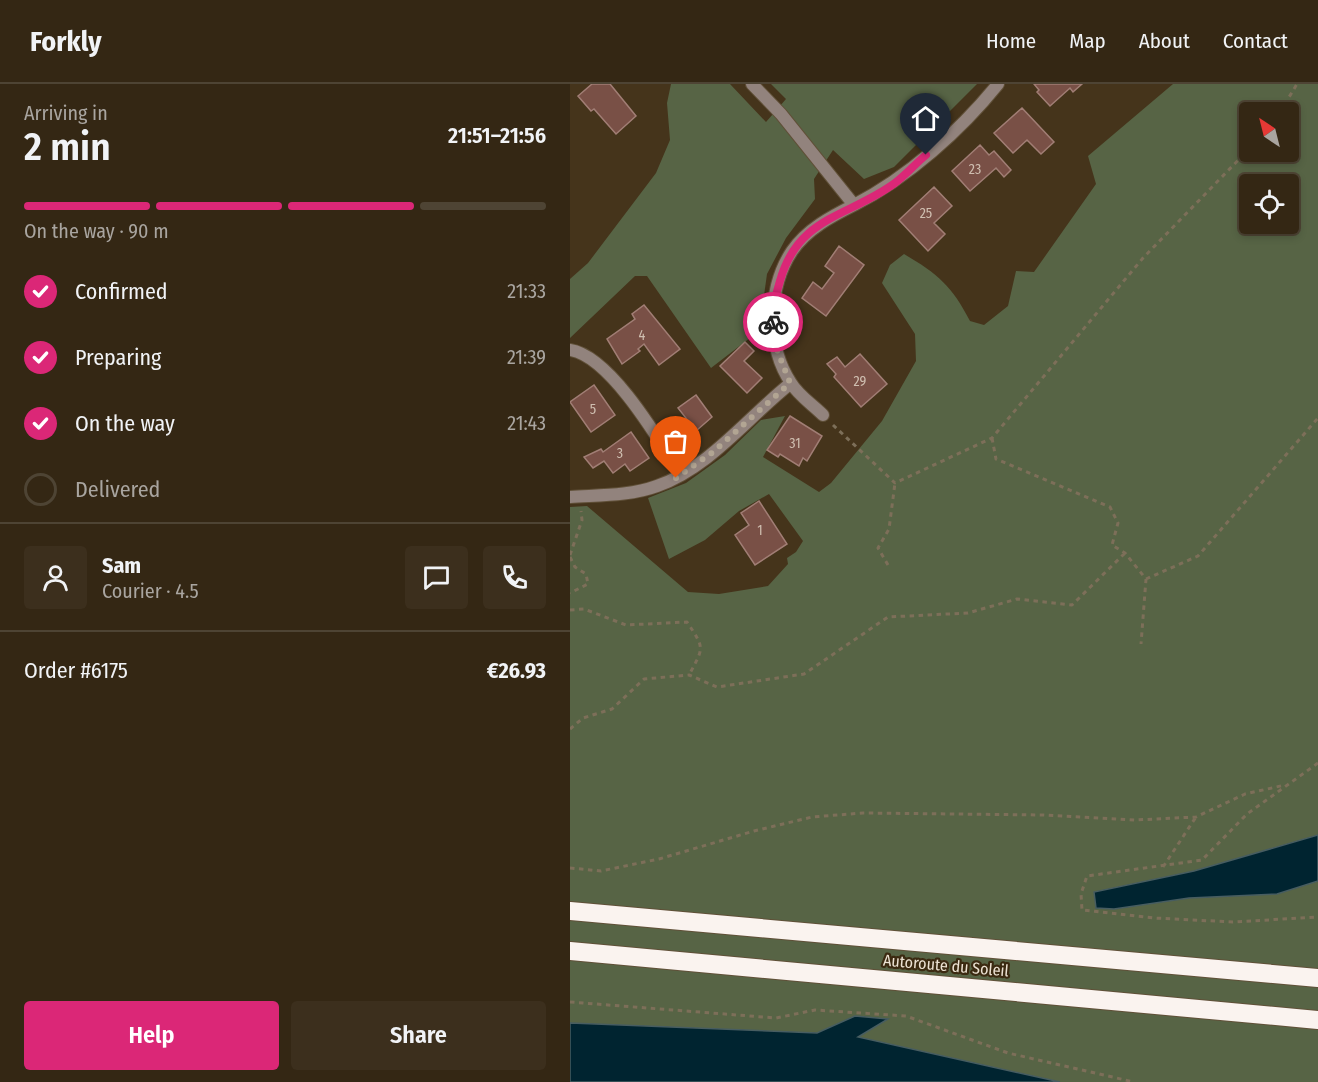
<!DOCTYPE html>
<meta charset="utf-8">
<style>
:root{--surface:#342714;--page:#3c2f1d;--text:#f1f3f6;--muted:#a9a5a0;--line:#4e4434;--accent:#db2777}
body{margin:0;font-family:"Fira Sans Condensed",sans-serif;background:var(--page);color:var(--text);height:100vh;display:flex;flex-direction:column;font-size:22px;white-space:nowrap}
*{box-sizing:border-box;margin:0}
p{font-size:20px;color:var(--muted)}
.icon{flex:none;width:33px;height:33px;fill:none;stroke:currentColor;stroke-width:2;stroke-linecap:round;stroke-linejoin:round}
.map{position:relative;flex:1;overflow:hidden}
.side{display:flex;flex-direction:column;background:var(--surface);width:570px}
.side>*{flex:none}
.needle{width:39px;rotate:325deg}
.controls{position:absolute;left:669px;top:18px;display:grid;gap:12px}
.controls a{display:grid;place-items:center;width:60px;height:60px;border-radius:6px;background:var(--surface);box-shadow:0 3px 9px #0003,0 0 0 2px var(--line);font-size:30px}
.pin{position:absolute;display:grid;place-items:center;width:51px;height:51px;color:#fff;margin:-62px -26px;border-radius:50% 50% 50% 0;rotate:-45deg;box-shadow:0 0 6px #0007}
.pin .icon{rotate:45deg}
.courier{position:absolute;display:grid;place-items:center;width:60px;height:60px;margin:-30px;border:4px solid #db2777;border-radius:50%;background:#fff;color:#222;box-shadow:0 2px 8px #0007}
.summary em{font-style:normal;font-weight:600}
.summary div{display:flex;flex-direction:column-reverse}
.summary{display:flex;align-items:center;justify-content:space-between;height:102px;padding:0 24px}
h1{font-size:39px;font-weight:600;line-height:45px}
.bar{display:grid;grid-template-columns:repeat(4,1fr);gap:9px 6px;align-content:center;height:72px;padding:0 24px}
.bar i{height:8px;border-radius:4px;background:var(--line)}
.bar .on{background:var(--accent)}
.bar p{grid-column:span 4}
.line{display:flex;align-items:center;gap:15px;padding:0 24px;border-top:2px solid var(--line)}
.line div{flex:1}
.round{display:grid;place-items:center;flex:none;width:63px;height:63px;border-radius:6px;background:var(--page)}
ol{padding:0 24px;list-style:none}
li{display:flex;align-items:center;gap:18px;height:66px}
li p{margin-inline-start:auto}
li .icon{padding:6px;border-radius:50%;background:var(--accent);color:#fff;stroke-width:4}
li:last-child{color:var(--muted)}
li i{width:33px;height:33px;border:3px solid var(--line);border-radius:50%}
.button{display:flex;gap:12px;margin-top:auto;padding:12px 24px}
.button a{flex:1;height:69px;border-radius:6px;background:var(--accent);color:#fff;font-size:24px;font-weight:600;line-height:69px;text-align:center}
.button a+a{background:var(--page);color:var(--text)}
header{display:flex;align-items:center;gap:36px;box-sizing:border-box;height:84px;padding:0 30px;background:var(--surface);border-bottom:2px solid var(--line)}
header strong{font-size:28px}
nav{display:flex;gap:33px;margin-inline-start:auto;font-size:21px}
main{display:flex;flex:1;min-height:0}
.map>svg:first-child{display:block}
</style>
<header>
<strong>Forkly</strong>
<nav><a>Home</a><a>Map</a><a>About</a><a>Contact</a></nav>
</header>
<main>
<section class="side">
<div class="summary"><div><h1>2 min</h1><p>Arriving in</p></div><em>21:51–21:56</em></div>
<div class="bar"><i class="on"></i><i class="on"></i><i class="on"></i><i></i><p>On the way · 90 m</p></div>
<ol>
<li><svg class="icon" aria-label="check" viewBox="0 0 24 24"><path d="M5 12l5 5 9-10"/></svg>Confirmed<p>21:33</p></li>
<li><svg class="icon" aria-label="check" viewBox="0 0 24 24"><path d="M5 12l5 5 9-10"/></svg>Preparing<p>21:39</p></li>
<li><svg class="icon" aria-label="check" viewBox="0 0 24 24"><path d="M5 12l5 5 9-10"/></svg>On the way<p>21:43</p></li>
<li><i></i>Delivered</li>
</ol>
<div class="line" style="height:108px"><a class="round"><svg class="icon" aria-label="person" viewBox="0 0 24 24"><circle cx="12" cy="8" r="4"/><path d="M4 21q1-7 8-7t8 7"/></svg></a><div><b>Sam</b><p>Courier · 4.5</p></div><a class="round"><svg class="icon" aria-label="chat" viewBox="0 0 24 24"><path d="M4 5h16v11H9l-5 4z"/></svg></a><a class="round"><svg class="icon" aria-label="phone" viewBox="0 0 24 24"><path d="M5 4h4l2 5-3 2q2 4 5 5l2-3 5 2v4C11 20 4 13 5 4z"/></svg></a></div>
<div class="line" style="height:78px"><div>Order #6175</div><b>€26.93</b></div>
<div class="button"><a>Help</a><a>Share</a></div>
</section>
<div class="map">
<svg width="748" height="998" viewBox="0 0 748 998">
<rect width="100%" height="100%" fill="#45341b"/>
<path fill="#576445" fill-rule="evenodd" d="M 101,0 L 160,0 L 196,38 L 216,15 L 201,0 L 407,0 L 324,83 L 294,95 L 263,66 L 244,95 L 245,115 L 216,154 L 197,190 L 189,247 L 141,284 L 77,192 L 65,192 L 0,254 L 0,195 L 18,179 L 86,89 L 100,56 L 97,19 Z
M 603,0 L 748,0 L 748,751 L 624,787 L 524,808 L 526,824 L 544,825 L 619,814 L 707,810 L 748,797 L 748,998 L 490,998 L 287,953 L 316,935 L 286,932 L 248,949 L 0,939 L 0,423 L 17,422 L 118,508 L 149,510 L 198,502 L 218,480 L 217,474 L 226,468 L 233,457 L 199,410 L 169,427 L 135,456 L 99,475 L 78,414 L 116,399 L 155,371 L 191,336 L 215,332 L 193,373 L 249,408 L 261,399 L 312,337 L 346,277 L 345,250 L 312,199 L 320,181 L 334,170 C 368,190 382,202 400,237 L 414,241 L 438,222 L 446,187 L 464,188 L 526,100 L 518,72 ZM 680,28 L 718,28 L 718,68 L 680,68 ZM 680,100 L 718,100 L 718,140 L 680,140 Z"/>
<path fill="#002430" stroke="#475d61" stroke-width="1.5" d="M 748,751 L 748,797 L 707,810 L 619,814 L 544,825 L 526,824 L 524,808 L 624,787 Z
M 285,932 L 318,935 L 288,953 L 490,998 L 0,998 L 0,939 L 247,949 Z"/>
<path fill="#795046" stroke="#a17e75" stroke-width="1.5" d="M 22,0 L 40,0 L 66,32 L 46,50 L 24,25 L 21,27 L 8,12 Z
M 464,0 L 512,0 L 503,8 L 500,4 L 480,22 L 467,8 L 469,6 Z
M 452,24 L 484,58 L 471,70 L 457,56 L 443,69 L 424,49 Z
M 410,61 L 419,71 L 424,67 L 441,86 L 434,93 L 426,84 L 400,107 L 382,87 Z
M 364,103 L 382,122 L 364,139 L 375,150 L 358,167 L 329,136 Z
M 269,162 L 294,181 L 256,232 L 232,214 L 243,198 L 252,205 L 264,189 L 255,182 Z
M 74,221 L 110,265 L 89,281 L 74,260 L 68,265 L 70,267 L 52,280 L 37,255 L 65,235 L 62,230 Z
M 175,258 L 184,267 L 174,277 L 192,294 L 177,309 L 150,282 Z
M 290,270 L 317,300 L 291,323 L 264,293 L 266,290 L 257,280 L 267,273 L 275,283 Z
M 24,301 L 45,331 L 21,348 L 0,318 Z
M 126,311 L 142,333 L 126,347 L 108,324 Z
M 220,332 L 252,352 L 237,377 L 233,374 L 229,382 L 210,370 L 208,373 L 197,366 Z
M 61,348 L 79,374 L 60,387 L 55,380 L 43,389 L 34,377 L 23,384 L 14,373 L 31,365 L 33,368 Z
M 189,417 L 217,460 L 185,481 L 165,451 L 179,441 L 171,429 Z"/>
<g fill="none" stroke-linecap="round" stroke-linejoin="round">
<defs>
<path id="street" d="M 182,0 L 211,30 L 284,121 C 337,94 391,46 428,0
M 0,266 C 40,272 89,356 111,391
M 253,331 C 243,321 228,311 221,299 C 196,262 198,203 222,167 C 237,145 262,132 284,121
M 0,413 C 28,411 60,412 87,402 C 139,384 178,333 221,299"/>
<path id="highway" d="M 0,827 L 748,894
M 0,867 L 748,936"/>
</defs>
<use href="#street" stroke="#605038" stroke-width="14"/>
<use href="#highway" stroke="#605038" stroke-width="20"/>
<path stroke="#7d6f59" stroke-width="3" stroke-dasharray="4.5 4.5" stroke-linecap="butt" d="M 710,28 L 727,0
M 263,341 L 325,399 L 422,354 L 573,174 L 680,64
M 422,354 L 426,375 L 540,423 L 548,439 L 542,461 L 555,469 L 576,495 L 571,560
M 0,471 L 12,436 L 11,427
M 0,473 L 5,483 L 16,490 L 18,500 L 0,509
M 318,481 L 308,464 L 319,445 L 325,399
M 576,495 L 628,472 L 748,334
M 0,526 L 14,525 L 56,541 L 117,538 C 135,565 134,563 119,591
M 0,645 L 13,634 L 42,625 L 74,595 L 119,591 L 147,603 L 234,590 L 318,533 L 398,529 L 447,515 L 502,521 L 555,469
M 748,679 L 677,730 L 632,776 L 517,792 L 511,810 L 512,826 L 584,834 L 663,838 L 748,833
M 593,783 L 626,733
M 0,784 L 31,787 L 89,775 L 184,747 L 242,733 L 293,729 L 472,731 L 565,736 L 626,733 L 675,710 L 715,701
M 0,918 L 206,934 L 245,926 L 336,932 L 438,969 L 564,998"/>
<use href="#street" stroke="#92837d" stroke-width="12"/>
<use href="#highway" stroke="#faf3ef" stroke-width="18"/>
</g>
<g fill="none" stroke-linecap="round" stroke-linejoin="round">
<path stroke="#b2a593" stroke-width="6" stroke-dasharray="0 10.8" d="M 106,394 L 143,368 L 220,299 L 206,263 L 203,238"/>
<path stroke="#db2777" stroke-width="8" d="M 203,238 C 202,224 206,210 210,197 C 228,132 279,133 325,99 C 336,91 345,80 356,71"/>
</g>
<g text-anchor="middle" stroke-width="4.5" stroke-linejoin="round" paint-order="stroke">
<g font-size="14" fill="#cfbeb0">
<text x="405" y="90">23</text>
<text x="356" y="134">25</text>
<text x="72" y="256">4</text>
<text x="290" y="302">29</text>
<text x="23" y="330">5</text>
<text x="225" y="364">31</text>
<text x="50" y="374">3</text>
<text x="190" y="451">1</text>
</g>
<g font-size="16" fill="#ece2d3" stroke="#3b2a11">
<text transform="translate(376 881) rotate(5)" y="6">Autoroute du Soleil</text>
</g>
</g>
</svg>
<div class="controls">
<a><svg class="needle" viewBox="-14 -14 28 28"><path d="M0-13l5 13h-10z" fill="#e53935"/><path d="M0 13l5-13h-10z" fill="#a9a5a0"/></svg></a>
<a><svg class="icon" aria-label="locate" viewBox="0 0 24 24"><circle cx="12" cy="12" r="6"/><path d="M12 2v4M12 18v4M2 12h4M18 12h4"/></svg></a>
</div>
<div class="pin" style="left:106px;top:394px;background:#ea580c"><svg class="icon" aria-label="bag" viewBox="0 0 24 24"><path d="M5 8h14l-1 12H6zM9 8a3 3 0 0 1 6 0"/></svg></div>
<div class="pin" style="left:356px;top:71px;background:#1f2937"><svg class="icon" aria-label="home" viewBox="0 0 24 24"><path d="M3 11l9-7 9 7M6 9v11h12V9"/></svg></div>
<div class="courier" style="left:203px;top:238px"><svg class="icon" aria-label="bike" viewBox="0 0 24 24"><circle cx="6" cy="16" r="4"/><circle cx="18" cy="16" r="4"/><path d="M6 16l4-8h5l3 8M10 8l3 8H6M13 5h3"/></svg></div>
</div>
</main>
